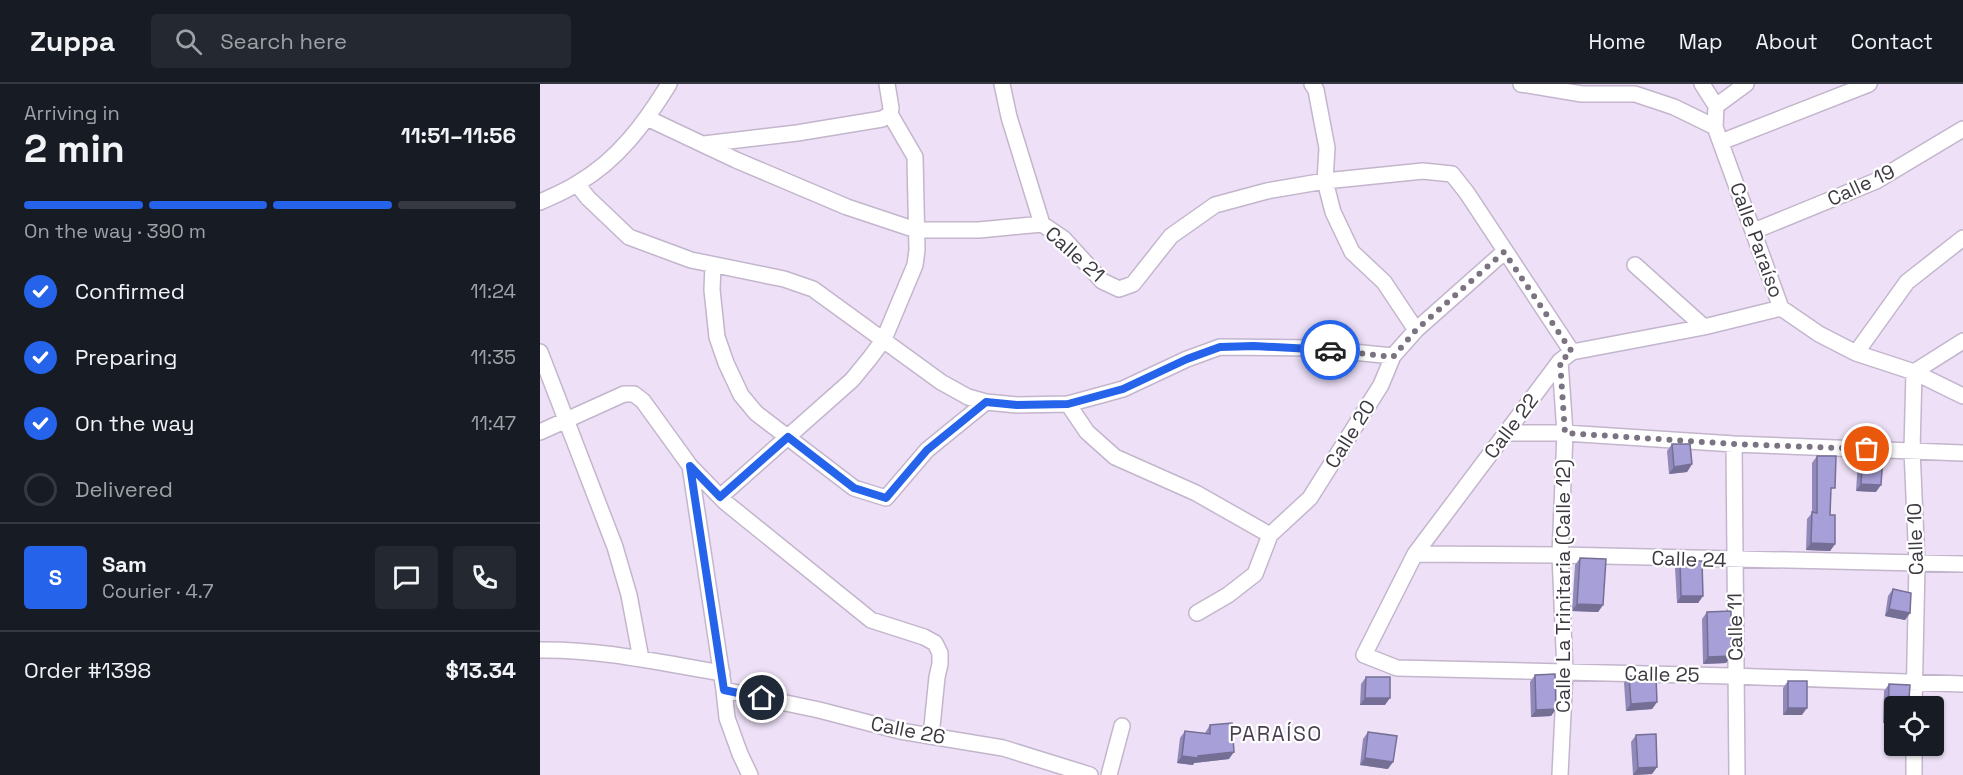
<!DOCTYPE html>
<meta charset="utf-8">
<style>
:root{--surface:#171b24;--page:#242831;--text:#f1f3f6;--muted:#9ea1a6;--line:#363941;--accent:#2563eb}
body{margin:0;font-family:"Space Grotesk",sans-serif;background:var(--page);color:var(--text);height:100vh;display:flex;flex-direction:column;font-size:22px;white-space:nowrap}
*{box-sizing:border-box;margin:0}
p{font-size:20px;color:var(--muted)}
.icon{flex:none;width:33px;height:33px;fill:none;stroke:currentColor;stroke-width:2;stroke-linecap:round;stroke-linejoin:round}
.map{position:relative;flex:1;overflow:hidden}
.details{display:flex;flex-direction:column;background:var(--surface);width:540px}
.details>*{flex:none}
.controls{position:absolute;left:1344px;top:612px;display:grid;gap:12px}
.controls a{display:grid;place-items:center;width:60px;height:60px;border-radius:6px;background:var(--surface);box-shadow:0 2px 4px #0004;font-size:30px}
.pin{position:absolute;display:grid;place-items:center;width:51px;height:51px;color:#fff;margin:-26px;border:3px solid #fff;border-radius:50%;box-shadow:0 2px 6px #0007}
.courier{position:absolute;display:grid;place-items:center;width:60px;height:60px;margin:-30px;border:4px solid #2563eb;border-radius:50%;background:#fff;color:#222;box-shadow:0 2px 8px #0007}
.head em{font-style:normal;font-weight:800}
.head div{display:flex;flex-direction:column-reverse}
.head{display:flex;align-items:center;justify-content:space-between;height:102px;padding:0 24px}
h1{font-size:39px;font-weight:800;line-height:45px}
.bar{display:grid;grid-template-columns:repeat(4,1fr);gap:9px 6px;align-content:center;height:72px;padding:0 24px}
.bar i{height:8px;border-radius:4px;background:var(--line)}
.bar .selected{background:var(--accent)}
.bar p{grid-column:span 4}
.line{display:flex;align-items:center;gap:15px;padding:0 24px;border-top:2px solid var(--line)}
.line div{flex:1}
.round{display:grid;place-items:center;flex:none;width:63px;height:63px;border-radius:6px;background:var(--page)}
ol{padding:0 24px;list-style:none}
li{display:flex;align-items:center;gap:18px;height:66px}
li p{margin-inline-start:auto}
li .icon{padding:6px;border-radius:50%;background:var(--accent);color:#fff;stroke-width:4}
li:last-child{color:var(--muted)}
li i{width:33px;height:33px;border:3px solid var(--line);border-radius:50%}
header{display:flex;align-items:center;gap:36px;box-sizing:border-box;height:84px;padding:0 30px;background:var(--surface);border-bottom:2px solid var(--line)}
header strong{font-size:28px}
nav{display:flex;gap:33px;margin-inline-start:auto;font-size:21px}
.search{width:420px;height:54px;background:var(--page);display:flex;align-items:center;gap:15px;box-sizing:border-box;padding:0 21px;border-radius:6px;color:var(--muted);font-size:22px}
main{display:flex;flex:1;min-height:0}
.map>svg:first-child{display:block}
</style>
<header>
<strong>Zuppa</strong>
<div class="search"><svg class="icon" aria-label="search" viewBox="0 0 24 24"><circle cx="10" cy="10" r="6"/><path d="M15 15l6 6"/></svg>Search here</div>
<nav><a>Home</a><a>Map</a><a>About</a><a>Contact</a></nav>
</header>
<main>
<section class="details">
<div class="head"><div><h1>2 min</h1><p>Arriving in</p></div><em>11:51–11:56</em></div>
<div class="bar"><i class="selected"></i><i class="selected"></i><i class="selected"></i><i></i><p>On the way · 390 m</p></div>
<ol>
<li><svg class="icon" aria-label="check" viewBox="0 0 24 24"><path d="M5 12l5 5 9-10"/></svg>Confirmed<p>11:24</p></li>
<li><svg class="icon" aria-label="check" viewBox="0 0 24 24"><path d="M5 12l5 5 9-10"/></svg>Preparing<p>11:35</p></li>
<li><svg class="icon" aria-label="check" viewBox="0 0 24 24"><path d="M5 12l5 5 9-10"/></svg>On the way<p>11:47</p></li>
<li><i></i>Delivered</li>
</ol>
<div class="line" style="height:108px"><b class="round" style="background:var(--accent);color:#fff">S</b><div><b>Sam</b><p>Courier · 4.7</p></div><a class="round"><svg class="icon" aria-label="chat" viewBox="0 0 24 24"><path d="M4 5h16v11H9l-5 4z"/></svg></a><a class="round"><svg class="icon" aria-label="phone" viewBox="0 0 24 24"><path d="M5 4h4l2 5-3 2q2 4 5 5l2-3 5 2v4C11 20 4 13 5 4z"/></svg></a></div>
<div class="line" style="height:78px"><div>Order #1398</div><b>$13.34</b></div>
</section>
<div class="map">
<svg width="1423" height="691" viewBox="0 0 1423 691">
<rect width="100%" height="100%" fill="#ede0f7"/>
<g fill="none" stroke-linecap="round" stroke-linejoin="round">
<defs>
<path id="street" d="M 462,0 L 469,33 L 502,140
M 772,0 L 776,6 L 787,64 L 785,97 L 793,128 L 812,168 L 844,198 L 876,246
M 981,0 L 1042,10 L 1095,10 L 1134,23 L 1175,43
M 1162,0 L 1176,22 L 1175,43 L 1241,224 L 1279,250 L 1316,269 L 1374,288 L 1423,312
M 1176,22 L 1206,0
M 107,34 L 196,76 L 307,123 L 376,146 L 439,146 L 502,140 L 524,155 L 562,197 L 579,205 L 593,200 L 631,152 L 675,121 L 727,107 L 785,97 L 883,87 L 912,90 L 927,109 L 1032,268
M 1181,58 L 1329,0
M 164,60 L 257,49 L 342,35 L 350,30
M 37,100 L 48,114 L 89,153 L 151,176 L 244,195 L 273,205 L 401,298 L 428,313 L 446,318 L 477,321 L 528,320 L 583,305 L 647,275 L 680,263 L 772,264 L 853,272
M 0,118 C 13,112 26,107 38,99 C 78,76 105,39 129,0
M 1214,147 L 1336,97 L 1423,45
M 173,181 L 172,206 L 177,253 L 186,279 L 201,311 L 216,329 L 314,404 L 346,414 L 387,366 L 446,318
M 1095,181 L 1164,243
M 1241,224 L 1164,243 L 1032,268 L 1020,277 L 875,470 L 824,571 L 857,584 L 1191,592 L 1423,600
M 0,268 L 75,463 L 89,511 L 101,575
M 1316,269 L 1367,198 L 1423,154
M 528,320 L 547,348 L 575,373 L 656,409 L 730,451
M 0,348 L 84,310 L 94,310 L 103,317 L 150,382 L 185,418 L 331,536 L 384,553 L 395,559 L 400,569 L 400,580 L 397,593 L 391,652
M 965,349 L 1025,349 L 1194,360 L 1423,369
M 1194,360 L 1197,691
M 150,382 L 184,606 L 187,634 L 200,670 L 210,691
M 180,413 L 312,296 L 330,274 L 344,255 L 375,181 L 377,166 L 375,73 L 350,30 L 351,24 L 347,0
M 875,470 L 1020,471 L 1423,480
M 657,529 L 688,511 L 715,490 L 730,451 L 770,414 L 841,301 L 853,272 L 876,246 L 964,168
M 0,566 C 61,565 122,579 182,589
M 184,606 L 279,626 L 360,647 L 463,664 L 550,691
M 1374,622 L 1377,480 L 1372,366 L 1374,288 L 1423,257
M 1374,662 L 1374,691
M 569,691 L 582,642
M 1020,691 L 1025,588 L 1020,471 L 1025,349 L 1020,277"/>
</defs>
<use href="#street" stroke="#c3b6cc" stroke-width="18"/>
<use href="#street" stroke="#fff" stroke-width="15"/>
</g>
<path fill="#9089b9" d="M 1132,360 L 1152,380 L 1147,388 L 1129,390 L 1127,367 Z
M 1323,370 L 1336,408 L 1316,407 L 1318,377 Z
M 1277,372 L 1291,411 L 1290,431 L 1295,460 L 1290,467 L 1266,466 L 1267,435 L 1272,429 L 1272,379 Z
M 1040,474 L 1063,521 L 1058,528 L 1032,527 L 1035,481 Z
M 1140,477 L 1163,512 L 1158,519 L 1137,519 L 1135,484 Z
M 1353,505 L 1370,529 L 1365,536 L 1345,532 L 1348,512 Z
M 1167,528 L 1191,572 L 1186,579 L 1163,580 L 1162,535 Z
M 995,591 L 1016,625 L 1011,632 L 991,633 L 990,598 Z
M 1089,592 L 1117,618 L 1112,625 L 1086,627 L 1084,599 Z
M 826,593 L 845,621 L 820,621 L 821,600 Z
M 1248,597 L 1262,631 L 1243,631 L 1243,604 Z
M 1349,600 L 1369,615 L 1343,639 L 1344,607 Z
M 670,641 L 689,675 L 654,679 L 653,681 L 637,679 L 640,654 L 645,647 L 665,649 Z
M 828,648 L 848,685 L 820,681 L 823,655 Z
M 1096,651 L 1117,683 L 1112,690 L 1093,691 L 1091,658 Z"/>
<path fill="#756f96" d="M 1152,380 L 1147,388 L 1129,390 L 1134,383 Z
M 1321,400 L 1341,401 L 1336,408 L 1316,407 Z
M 1271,459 L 1295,460 L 1290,467 L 1266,466 Z
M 1141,512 L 1163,512 L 1158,519 L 1137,519 Z
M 1037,520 L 1063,521 L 1058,528 L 1032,527 Z
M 1349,525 L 1370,529 L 1365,536 L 1345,532 Z
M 1191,572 L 1186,579 L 1163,580 L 1168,573 Z
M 825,614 L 850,614 L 845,621 L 820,621 Z
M 1117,618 L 1112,625 L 1086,627 L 1091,620 Z
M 1248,624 L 1267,624 L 1262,631 L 1243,631 Z
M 1016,625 L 1011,632 L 991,633 L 996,626 Z
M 1348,632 L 1354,632 L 1354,639 L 1343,639 Z
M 694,668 L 689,675 L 654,679 L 653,681 L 637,679 L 642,672 Z
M 825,674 L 853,678 L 848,685 L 820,681 Z
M 1117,683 L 1112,690 L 1093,691 L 1098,684 Z"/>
<path fill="#a79fd7" stroke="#756f96" stroke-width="1.5" d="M 1132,360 L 1150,360 L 1152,380 L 1134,383 Z
M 1323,370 L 1343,371 L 1341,401 L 1321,400 Z
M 1277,372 L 1296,372 L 1295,404 L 1291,404 L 1290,431 L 1295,431 L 1295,460 L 1271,459 L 1272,428 L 1277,429 Z
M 1040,474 L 1066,475 L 1063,521 L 1037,520 Z
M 1140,477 L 1162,477 L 1163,512 L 1141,512 Z
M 1353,505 L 1371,509 L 1370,529 L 1349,525 Z
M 1191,527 L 1191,572 L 1168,573 L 1167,528 Z
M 1015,590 L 1016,625 L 996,626 L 995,591 Z
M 1089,592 L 1116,593 L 1117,618 L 1091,620 Z
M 826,593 L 850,593 L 850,614 L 825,614 Z
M 1248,597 L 1267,597 L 1267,624 L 1248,624 Z
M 1349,600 L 1370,601 L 1369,615 L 1372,622 L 1354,622 L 1354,632 L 1348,632 Z
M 692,639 L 694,668 L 658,672 L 658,674 L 642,672 L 645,647 L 670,650 L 670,641 Z
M 828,648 L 857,652 L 853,678 L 825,674 Z
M 1116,650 L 1117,683 L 1098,684 L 1096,651 Z"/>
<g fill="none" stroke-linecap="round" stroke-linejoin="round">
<path stroke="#7b7381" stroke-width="6" stroke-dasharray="0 10.8" d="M 790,266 L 853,273 L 876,246 L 964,168 L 1032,268 L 1020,277 L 1025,349 L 1194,360 L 1327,365"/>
<path stroke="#2563eb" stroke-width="8" d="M 222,614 L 184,606 L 150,382 L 180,413 L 248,353 L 314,404 L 346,414 L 387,366 L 446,318 L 477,321 L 528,320 L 583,305 L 647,275 L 680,263 L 714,262 L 790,266"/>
</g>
<g text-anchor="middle" stroke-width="4.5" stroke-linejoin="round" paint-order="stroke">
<g font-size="20" fill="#3d3841" stroke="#fff">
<text transform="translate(1321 101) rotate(-25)" y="7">Calle 19</text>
<text transform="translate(1217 156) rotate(70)" y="7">Calle Paraíso</text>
<text transform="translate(535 170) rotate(42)" y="7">Calle 21</text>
<text transform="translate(971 342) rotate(-53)" y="7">Calle 22</text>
<text transform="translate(810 350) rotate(-58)" y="7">Calle 20</text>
<text transform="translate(1375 455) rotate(-92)" y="7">Calle 10</text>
<text transform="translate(1149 475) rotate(2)" y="7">Calle 24</text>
<text transform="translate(1023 502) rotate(-90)" y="7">Calle La Trinitaria (Calle 12)</text>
<text transform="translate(1195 543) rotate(-91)" y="7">Calle 11</text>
<text transform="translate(1122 590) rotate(1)" y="7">Calle 25</text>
<text transform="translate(368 646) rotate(11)" y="7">Calle 26</text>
</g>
<g font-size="21" letter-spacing="1.5" fill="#493f51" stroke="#fff">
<text x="736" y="657">PARAÍSO</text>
</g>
</g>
</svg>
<div class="controls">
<a><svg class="icon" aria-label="locate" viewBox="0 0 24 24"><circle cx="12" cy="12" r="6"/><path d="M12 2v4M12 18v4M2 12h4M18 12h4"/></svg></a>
</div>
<div class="pin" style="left:1327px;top:365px;background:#ea580c"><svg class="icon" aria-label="bag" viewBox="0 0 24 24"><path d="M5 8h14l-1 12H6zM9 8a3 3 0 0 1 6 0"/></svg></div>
<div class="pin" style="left:222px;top:614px;background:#1f2937"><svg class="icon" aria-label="home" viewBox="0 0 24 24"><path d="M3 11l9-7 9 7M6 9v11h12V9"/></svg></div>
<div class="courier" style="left:790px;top:266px"><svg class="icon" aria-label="car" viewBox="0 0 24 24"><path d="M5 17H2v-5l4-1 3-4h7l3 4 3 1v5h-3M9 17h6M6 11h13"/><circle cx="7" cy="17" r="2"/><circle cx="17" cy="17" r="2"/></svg></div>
</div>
</main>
